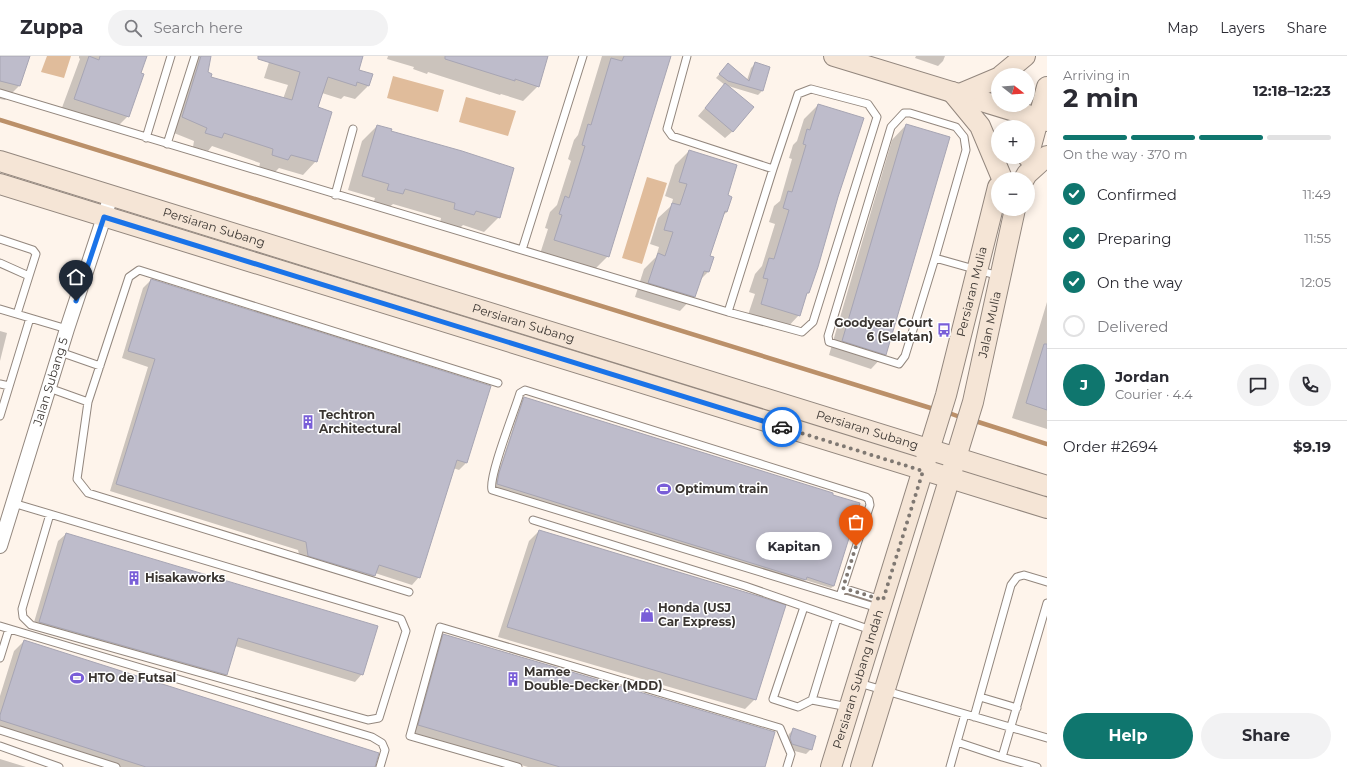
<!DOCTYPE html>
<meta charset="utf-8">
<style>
:root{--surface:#fff;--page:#f2f2f3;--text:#2b2b33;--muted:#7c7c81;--line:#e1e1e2;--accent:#0f766e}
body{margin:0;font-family:Montserrat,sans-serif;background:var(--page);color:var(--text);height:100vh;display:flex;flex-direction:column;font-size:15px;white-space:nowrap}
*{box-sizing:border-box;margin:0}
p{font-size:13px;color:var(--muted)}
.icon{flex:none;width:22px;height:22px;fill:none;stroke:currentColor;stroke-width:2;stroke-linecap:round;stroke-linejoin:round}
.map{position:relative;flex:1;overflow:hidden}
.details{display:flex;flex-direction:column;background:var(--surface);width:300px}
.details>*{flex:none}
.needle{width:26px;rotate:107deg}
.fabs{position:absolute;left:991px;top:12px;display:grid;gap:8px}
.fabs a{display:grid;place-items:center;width:44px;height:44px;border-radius:50%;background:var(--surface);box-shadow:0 2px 10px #0003;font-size:20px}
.pin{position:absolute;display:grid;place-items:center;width:34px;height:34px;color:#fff;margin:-41px -17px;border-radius:50% 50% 50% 0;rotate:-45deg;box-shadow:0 0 4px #0007}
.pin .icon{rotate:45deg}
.courier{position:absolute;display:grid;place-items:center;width:40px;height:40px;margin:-20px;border:3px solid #1a73e8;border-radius:50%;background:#fff;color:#222;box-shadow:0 1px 5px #0007}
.bubble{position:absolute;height:28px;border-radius:14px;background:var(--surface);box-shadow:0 2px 10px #0003;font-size:13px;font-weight:700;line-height:28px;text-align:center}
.summary em{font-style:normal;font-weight:700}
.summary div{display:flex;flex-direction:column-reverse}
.summary{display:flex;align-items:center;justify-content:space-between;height:68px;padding:0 16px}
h1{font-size:26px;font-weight:700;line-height:30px}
.bar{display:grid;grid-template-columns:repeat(4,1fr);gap:6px 4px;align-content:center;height:48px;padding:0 16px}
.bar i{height:5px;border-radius:3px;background:var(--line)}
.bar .selected{background:var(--accent)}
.bar p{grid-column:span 4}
.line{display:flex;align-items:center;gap:10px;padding:0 16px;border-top:1px solid var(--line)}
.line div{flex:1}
.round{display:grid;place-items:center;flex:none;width:42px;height:42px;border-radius:21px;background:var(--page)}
ol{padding:0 16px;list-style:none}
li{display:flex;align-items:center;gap:12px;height:44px}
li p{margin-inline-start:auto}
li .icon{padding:4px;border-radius:50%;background:var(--accent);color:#fff;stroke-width:4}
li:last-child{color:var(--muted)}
li i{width:22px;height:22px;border:2px solid var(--line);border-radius:50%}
.action{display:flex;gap:8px;margin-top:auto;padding:8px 16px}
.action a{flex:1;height:46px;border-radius:24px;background:var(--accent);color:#fff;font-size:16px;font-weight:700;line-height:46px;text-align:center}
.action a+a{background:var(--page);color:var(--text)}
header{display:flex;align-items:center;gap:24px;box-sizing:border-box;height:56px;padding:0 20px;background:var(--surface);border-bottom:1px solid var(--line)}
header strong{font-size:19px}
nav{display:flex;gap:22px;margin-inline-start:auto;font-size:14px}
.search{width:280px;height:36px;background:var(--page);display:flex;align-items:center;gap:10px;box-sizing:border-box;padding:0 14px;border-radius:22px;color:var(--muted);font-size:15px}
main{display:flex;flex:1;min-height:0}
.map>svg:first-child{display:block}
</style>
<header>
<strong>Zuppa</strong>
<div class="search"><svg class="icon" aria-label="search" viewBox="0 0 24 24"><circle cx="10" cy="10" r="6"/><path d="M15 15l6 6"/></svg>Search here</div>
<nav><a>Map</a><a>Layers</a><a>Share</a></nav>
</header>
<main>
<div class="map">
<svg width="1047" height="711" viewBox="0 0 1047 711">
<rect width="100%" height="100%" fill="#fef4eb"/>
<path fill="#e0bc9b" d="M 47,0 L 71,0 L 64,22 L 41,16 Z
M 393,20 L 444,34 L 438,56 L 387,42 Z
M 466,41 L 516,55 L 508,80 L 459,66 Z
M 647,121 L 667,127 L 642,208 L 622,202 Z"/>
<path fill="#0003" d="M 0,0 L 28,1 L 19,30 L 5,44 L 0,43 Z
M 79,0 L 146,0 L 128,60 L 113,75 L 60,57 L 80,3 L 79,2 Z
M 193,0 L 210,0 L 206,17 L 210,22 L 283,43 L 288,29 L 264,22 L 271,0 L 362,0 L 357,14 L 368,30 L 355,43 L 344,40 L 341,43 L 322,37 L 317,52 L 316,105 L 303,119 L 279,112 L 274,117 L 259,112 L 260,107 L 212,90 L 208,95 L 193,91 L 194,85 L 169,75 L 187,18 L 187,14 Z
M 388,0 L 547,0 L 538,30 L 523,45 L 501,38 L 500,39 L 428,16 L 427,18 L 413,13 L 414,11 L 387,3 Z
M 602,0 L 671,0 L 668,9 L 666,11 L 608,200 L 593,215 L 540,198 L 548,173 L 545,172 L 550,156 L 557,149 L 571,105 L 568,103 L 574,84 L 578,79 Z
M 916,0 L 945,0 L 943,5 L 938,10 L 915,2 Z
M 755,8 L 769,12 L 762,35 L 758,39 L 725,29 L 733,75 L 725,82 L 698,60 L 725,29 L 716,22 L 724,13 L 747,24 L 751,12 Z
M 818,49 L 799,259 L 785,274 L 747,262 L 755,238 L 749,236 L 755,218 L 762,210 L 775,168 L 769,166 L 774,150 L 780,145 L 792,103 L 789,102 L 793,89 L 797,85 L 804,63 Z
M 906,69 L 885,298 L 871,313 L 829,299 L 892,84 Z
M 377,70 L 390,76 L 499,161 L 484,176 L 463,169 L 459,173 L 440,167 L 441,162 L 393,148 L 388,152 L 373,148 L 375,142 L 348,134 L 362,85 Z
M 689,95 L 727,140 L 727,156 L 722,160 L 709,200 L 713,202 L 708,216 L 699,225 L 694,240 L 680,255 L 635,241 L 644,213 L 656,201 L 659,191 L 650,188 L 658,162 L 671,150 L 673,143 L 665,140 L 675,109 Z
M 151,224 L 466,407 L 459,414 L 453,412 L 419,521 L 412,529 L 375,517 L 374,520 L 367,527 L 301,507 L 298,494 L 110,435 L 148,311 L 122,302 L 143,232 Z
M 1047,246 L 1047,373 L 1012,362 Z
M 0,275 L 7,277 L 0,305 Z
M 524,342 L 834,530 L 831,532 L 805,524 L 803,526 L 495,431 L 497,420 L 522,345 Z
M 539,475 L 755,643 L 745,653 L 498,581 L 529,485 Z
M 66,478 L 362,618 L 355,626 L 235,590 L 226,619 L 219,626 L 32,573 L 58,485 Z
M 444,579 L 764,711 L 528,711 L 411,677 L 436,586 Z
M 24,585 L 374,711 L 105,711 L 0,677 L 0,640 L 14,595 Z
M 793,674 L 811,693 L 806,698 L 787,693 L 785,688 L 789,678 Z
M 0,703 L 26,711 L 0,711 Z"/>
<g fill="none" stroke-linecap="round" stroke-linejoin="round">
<path stroke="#bb9069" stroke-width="4.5" d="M 0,64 L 937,354
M 946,356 L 963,362
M 972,364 L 1047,388"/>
</g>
<path fill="#bebccb" stroke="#a7a5b3" d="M 0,0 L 30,0 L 20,30 L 0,25 Z
M 89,0 L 99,4 L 100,0 L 147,0 L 141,17 L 144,18 L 129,61 L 74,43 Z
M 201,0 L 211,0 L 208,16 L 212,18 L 211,21 L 292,44 L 300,16 L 258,3 L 258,0 L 363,0 L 359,14 L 373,18 L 369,30 L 357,26 L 356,30 L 328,21 L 318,51 L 332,56 L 317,106 L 291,99 L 288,104 L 272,99 L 273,93 L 224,77 L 222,82 L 205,77 L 207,72 L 182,61 Z
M 445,0 L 548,0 L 539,31 L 515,23 L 515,25 L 445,3 Z
M 624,0 L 671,0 L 609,201 L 554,184 L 562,159 L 559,158 L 565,140 L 569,142 L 585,90 L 582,89 L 588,68 L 591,69 L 611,2 L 622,5 Z
M 755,6 L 770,11 L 763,35 L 728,25 L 719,18 L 728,7 L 749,25 Z
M 725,27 L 754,51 L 733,76 L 705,52 Z
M 818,48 L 864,62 L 838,141 L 818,211 L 809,237 L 807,237 L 800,260 L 761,248 L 768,223 L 763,222 L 769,202 L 774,203 L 789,154 L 783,152 L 788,135 L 792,136 L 806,89 L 803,88 L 807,73 L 810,74 Z
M 906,68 L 950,81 L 886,299 L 842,285 Z
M 377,69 L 392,73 L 391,75 L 462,95 L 514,112 L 500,162 L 476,155 L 474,159 L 454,153 L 455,147 L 405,133 L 403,138 L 387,134 L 389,128 L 362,120 Z
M 689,94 L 737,109 L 728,139 L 732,141 L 727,156 L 725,155 L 710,200 L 714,201 L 709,216 L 704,215 L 695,241 L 648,227 L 658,197 L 665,200 L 673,176 L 664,174 L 672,147 L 680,149 L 687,128 L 679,126 Z
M 151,223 L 491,330 L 467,407 L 457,404 L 420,522 L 379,509 L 375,520 L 308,500 L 306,486 L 116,428 L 155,303 L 128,295 Z
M 1044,288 L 1047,288 L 1047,354 L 1026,347 Z
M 524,341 L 833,437 L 833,439 L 860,447 L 834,530 L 807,521 L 806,524 L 497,428 L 499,417 Z
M 539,474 L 758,540 L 786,549 L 756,644 L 507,571 Z
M 66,477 L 378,570 L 363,619 L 238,582 L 227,619 L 39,566 Z
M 443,578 L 775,676 L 765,711 L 560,711 L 418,669 Z
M 24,584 L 379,697 L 375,711 L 146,711 L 0,664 L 0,659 Z
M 793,672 L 816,680 L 812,694 L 792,688 L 790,682 Z"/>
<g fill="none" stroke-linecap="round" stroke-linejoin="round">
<defs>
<path id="lane" d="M 687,0 L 667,73 L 672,80 L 773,113
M 0,37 L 728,256 L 802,276 L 813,266 L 877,61 L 868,48 L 811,33 L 798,38 L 773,113 L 728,256
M 904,57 L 910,57 L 956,71 L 964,81 L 966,94 L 935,202 L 905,300 L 899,308 L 829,286 L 828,280 L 891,71 Z
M 146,82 L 171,0
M 167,88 L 195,0
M 335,139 L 353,73
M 0,183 L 33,194 L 36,198 L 29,220
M 522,194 L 583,0
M 935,202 L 999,220
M 0,207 L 29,220 L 17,258
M 0,253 L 67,273
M 60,296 L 100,310
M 0,328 L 9,330
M 49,332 L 88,346 L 77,423 L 88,437 L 409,536
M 88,346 L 129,221 L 139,214 L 498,327
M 0,360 L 30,262
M 13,447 L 401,563 L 406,575 L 379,662 L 368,664 L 31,569 L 23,561 L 22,553 L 50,458
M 533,464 L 745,530 L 871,574
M 843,532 L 881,544
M 840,540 L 870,449 L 869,444 L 866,441 L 525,334 L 520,337 C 515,354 488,421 492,434 L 878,552
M 804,551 L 773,643 L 798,651 L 812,644 L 848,651
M 0,570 L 372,681 L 382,687 L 385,694 L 380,711
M 0,602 L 9,573
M 859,627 L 1047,682
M 980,641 L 1017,652
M 812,644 L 837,562
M 965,658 L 957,686 L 1002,701 L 1047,547
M 974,661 L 1011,529 L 1017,521 L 1024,519 L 1047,526
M 0,674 L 116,711
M 0,690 L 59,711
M 1002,701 L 1037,711
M 518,711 L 410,680 L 440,571 L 780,672 L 791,698 L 787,711
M 950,711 L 957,686"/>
<g id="street">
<path id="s1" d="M 0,490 L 67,273 L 111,140"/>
</g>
<g id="secondary">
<path d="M 834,0 L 1047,65"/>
<path d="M 1002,19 L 1025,0"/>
<path d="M 952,36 L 980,70 L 1001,120"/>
<path d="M 960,38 L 998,22"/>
<path d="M 1028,101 L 1047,31"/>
<path id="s2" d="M 0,105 L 1047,430"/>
<path d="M 1024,123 L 1027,118 L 1047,100"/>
<path d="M 0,128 L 1047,452"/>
<path id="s3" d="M 831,711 L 946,339 L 998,131"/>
<path id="s4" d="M 861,711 L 973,346 L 1015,153"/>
</g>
</defs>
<use href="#lane" stroke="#93877e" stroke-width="9"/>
<use href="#street" stroke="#93877e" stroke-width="16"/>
<use href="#secondary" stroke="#93877e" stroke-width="22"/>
<use href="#lane" stroke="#fff" stroke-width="7"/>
<use href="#street" stroke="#fff" stroke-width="14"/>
<use href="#secondary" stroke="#f5e5d6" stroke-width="20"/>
</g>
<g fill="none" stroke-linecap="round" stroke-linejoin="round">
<path stroke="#7f7872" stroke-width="4" stroke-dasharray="0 7.2" d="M 782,371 L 923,415 L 883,544 L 843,532 L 856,490"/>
<path stroke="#1a73e8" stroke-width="5" d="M 76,245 L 104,161 L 782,371"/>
</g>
<defs>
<symbol id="bus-bare" viewBox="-9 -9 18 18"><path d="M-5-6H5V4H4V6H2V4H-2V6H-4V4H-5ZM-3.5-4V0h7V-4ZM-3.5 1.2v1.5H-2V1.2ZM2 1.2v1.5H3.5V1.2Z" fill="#795ed8" stroke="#fff" stroke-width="2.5" paint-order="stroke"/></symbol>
<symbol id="building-bare" viewBox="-9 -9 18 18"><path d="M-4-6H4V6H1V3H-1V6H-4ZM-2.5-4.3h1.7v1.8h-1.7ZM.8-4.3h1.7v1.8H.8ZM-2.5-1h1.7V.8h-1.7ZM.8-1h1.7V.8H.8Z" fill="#795ed8" stroke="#fff" stroke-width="2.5" paint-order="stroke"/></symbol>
<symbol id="stadium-bare" viewBox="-9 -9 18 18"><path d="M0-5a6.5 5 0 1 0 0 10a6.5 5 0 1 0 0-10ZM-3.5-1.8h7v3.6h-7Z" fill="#795ed8" stroke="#fff" stroke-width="2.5" paint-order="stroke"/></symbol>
<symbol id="shop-bare" viewBox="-9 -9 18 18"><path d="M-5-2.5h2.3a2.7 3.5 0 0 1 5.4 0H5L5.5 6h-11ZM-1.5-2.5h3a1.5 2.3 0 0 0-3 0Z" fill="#795ed8" stroke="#fff" stroke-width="2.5" paint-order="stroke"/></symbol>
</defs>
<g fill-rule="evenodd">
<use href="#bus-bare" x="934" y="264" width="20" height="20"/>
<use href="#building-bare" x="298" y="356" width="20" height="20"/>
<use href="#stadium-bare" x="654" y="423" width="20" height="20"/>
<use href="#building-bare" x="124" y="512" width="20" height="20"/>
<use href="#shop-bare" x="637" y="549" width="20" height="20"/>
<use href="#stadium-bare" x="67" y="612" width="20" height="20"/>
<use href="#building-bare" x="503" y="613" width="20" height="20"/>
</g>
<g text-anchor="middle" stroke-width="3" stroke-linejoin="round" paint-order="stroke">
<g font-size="12" fill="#3a3531" stroke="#fff">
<text dy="4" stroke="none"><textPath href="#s2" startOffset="224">Persiaran Subang</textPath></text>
<text dy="4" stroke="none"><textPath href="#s3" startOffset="496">Persiaran Mulia</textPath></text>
<text dy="4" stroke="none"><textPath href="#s2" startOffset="548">Persiaran Subang</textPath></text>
<text dy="4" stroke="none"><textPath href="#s4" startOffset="461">Jalan Mulia</textPath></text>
<text dy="4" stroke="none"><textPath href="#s1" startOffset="172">Jalan Subang 5</textPath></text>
<text dy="4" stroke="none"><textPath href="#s2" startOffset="908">Persiaran Subang</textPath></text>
<text dy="4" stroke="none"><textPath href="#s3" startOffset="92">Persiaran Subang Indah</textPath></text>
</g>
<g font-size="12" font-weight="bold" fill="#3a3531" stroke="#fff" text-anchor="start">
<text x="933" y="271" text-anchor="end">Goodyear Court<tspan x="933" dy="14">6 (Selatan)</tspan></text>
<text x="319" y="363">Techtron<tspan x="319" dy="14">Architectural</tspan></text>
<text x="675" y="437">Optimum train</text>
<text x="145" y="526">Hisakaworks</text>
<text x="658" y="556">Honda (USJ<tspan x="658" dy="14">Car Express)</tspan></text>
<text x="524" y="620">Mamee<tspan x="524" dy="14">Double-Decker (MDD)</tspan></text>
<text x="88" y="626">HTO de Futsal</text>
</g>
</g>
</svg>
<div class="fabs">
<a><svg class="needle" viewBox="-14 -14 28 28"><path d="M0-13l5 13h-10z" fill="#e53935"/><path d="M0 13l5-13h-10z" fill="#7c7c81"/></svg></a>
<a>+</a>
<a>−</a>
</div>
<div class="pin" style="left:856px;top:490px;background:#ea580c"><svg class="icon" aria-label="bag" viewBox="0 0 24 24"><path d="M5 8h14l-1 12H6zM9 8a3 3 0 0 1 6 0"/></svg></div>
<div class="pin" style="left:76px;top:245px;background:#1f2937"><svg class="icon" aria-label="home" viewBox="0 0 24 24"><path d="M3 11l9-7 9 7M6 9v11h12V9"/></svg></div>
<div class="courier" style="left:782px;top:371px"><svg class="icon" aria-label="car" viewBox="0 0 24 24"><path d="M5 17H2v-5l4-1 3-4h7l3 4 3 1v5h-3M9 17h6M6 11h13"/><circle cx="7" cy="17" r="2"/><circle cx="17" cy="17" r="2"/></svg></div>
<div class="bubble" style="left:756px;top:476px;width:76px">Kapitan</div>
</div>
<section class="details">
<div class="summary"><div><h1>2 min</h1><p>Arriving in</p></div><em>12:18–12:23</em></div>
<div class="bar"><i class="selected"></i><i class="selected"></i><i class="selected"></i><i></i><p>On the way · 370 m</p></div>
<ol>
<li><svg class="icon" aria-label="check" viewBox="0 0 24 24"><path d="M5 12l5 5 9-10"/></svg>Confirmed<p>11:49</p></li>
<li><svg class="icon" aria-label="check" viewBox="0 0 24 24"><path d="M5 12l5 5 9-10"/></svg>Preparing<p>11:55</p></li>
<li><svg class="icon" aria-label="check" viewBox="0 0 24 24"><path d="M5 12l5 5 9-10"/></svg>On the way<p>12:05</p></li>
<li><i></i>Delivered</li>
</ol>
<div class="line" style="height:72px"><b class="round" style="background:var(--accent);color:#fff">J</b><div><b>Jordan</b><p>Courier · 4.4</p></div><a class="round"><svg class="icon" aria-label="chat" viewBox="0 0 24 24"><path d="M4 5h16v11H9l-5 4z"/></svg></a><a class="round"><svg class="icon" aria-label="phone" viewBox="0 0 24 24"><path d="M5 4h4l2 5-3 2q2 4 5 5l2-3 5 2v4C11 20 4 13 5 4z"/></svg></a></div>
<div class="line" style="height:52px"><div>Order #2694</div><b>$9.19</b></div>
<div class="action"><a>Help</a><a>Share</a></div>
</section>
</main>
